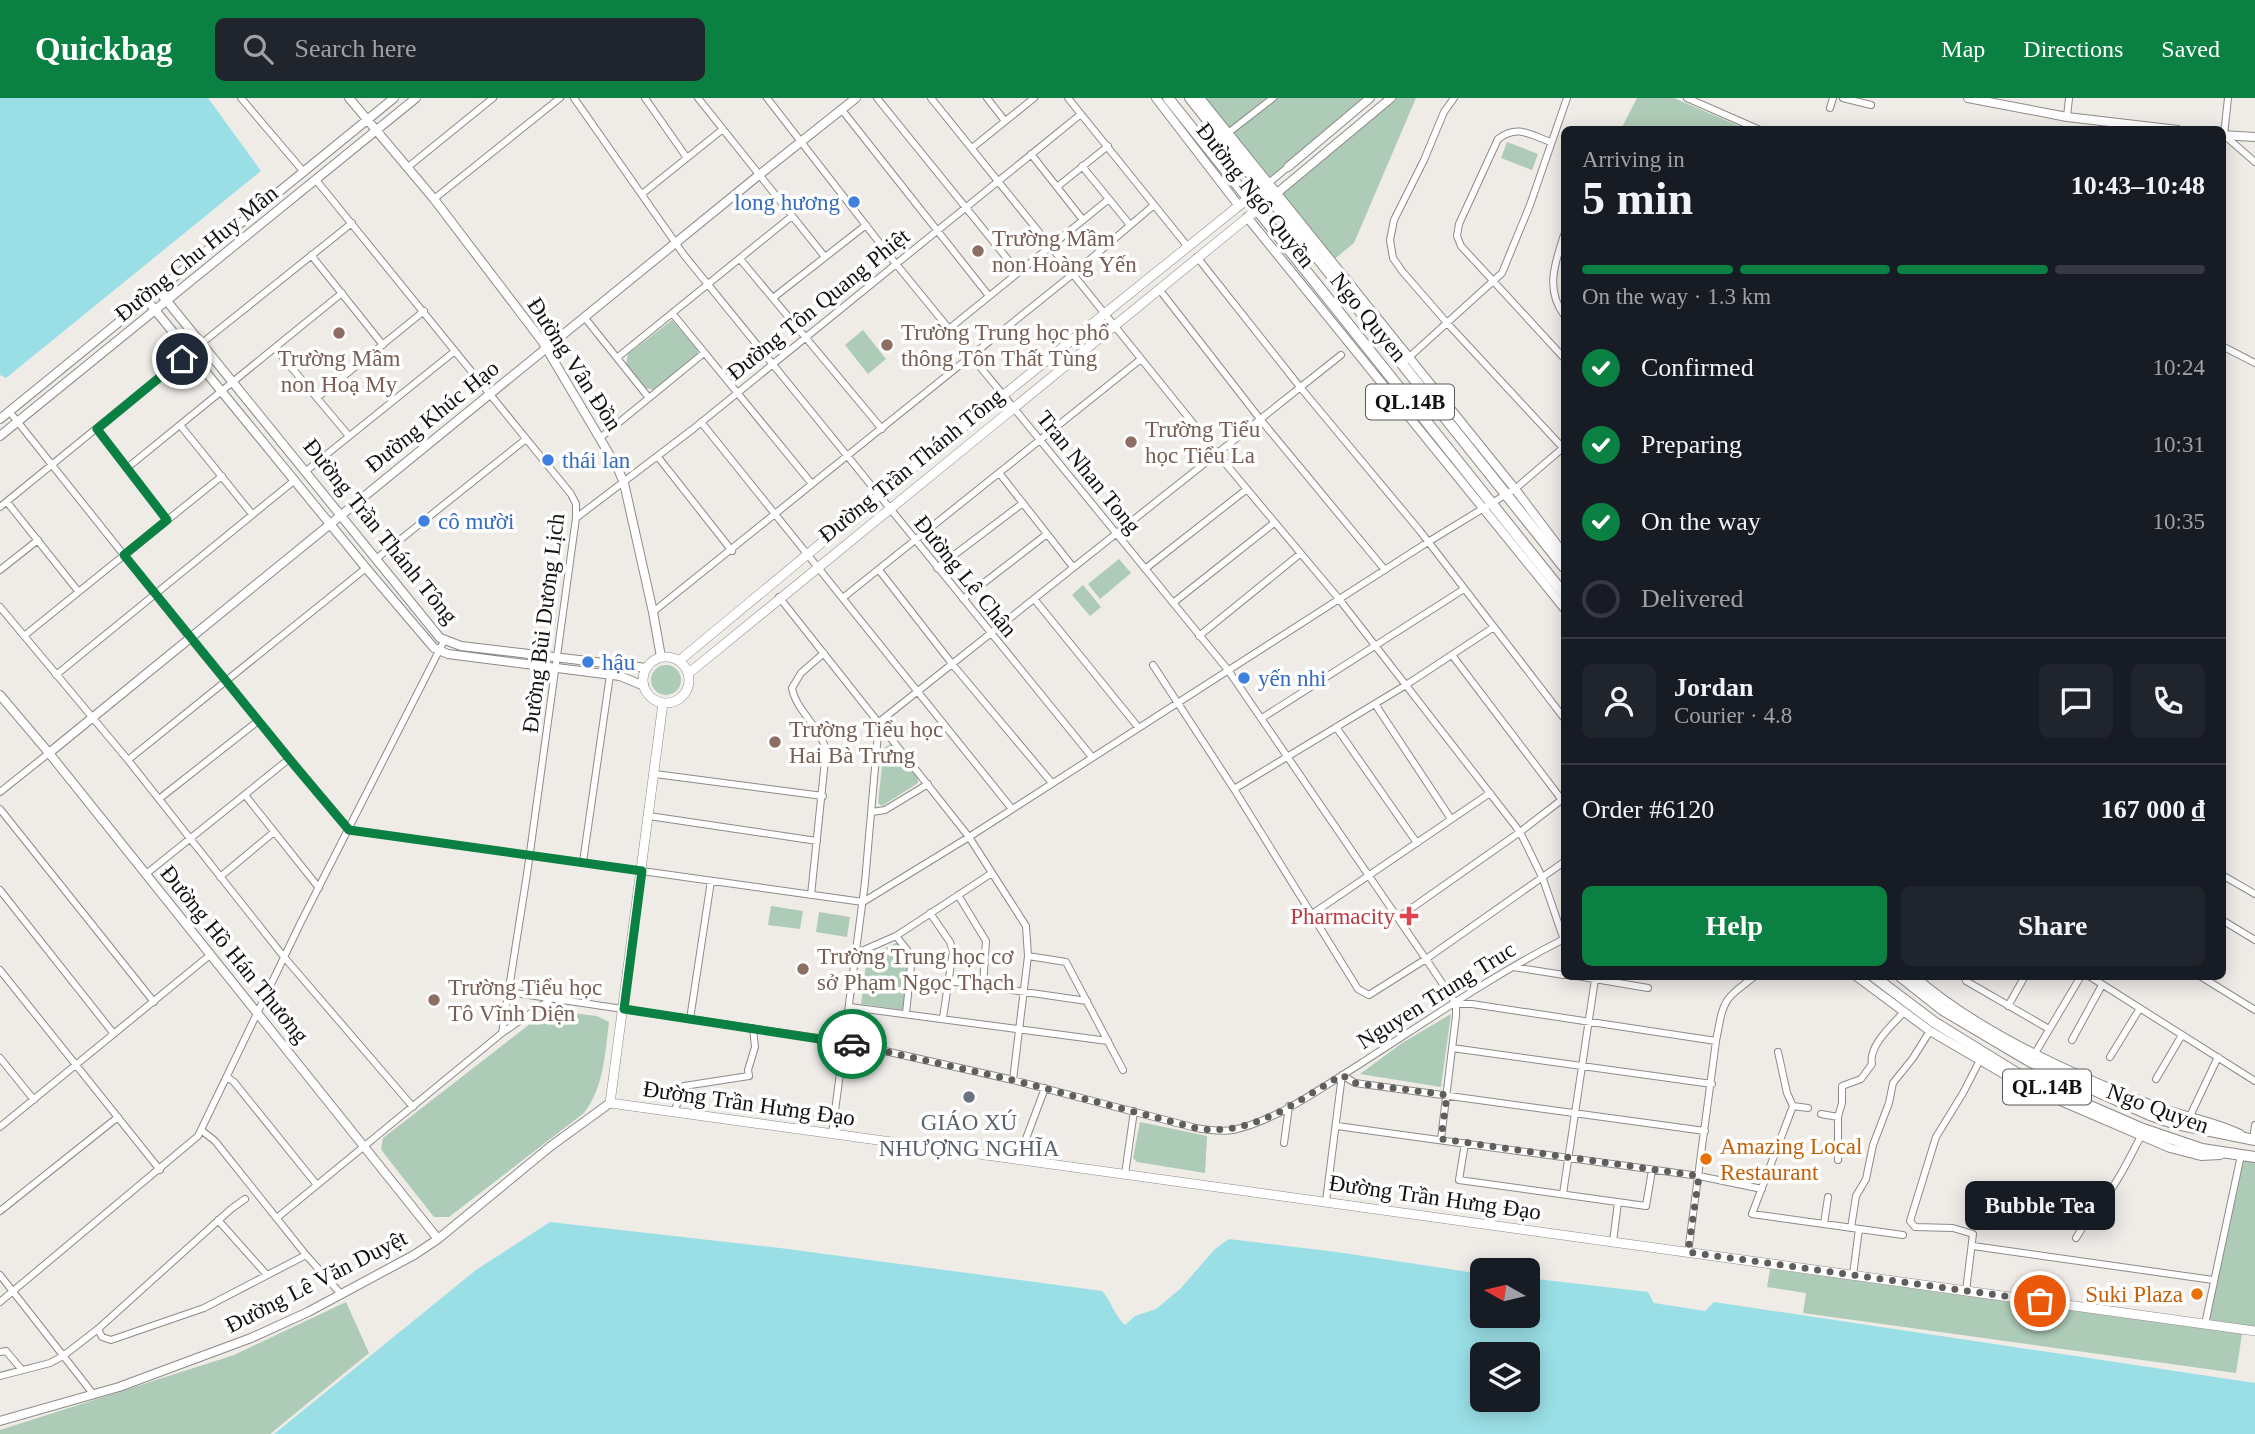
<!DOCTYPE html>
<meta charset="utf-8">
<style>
:root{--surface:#171b24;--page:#20242c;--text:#f1f3f6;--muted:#9ea1a6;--line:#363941;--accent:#0b8043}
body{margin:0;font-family:"Times New Roman",serif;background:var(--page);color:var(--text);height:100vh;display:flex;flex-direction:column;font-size:26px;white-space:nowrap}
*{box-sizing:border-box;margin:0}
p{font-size:23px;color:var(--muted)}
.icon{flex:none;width:38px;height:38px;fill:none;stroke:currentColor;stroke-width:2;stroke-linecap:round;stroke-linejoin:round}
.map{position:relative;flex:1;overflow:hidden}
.side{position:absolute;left:1561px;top:28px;width:665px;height:854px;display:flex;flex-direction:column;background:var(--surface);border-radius:10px;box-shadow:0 4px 18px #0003}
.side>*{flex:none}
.needle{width:46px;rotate:278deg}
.buttons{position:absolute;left:1470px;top:1160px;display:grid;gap:14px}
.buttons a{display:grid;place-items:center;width:70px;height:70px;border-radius:10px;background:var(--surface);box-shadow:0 4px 18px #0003;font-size:35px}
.pin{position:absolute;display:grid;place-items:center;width:60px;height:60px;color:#fff;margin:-30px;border:4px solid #fff;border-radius:50%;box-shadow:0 2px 7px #0007}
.courier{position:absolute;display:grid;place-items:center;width:70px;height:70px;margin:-35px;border:5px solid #0b8043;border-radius:50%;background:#fff;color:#222;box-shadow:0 2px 9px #0007}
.bubble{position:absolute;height:49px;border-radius:10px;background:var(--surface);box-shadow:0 4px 18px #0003;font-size:23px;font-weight:700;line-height:49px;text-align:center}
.overview em{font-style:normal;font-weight:700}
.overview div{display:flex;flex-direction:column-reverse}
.overview{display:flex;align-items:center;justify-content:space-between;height:119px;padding:0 21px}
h1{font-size:46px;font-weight:700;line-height:52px}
.bar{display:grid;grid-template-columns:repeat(4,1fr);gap:10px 7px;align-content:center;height:84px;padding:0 21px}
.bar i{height:9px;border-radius:5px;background:var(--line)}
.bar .current{background:var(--accent)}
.bar p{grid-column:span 4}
.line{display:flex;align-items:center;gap:18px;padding:0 21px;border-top:2px solid var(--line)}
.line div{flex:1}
.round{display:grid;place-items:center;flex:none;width:74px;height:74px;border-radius:10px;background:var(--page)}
ol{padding:0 21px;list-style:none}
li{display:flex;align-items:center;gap:21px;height:77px}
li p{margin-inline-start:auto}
li .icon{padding:7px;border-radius:50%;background:var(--accent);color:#fff;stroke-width:4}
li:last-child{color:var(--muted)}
li i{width:38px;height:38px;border:4px solid var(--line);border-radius:50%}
.primary-button{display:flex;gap:14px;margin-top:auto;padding:14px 21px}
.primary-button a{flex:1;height:80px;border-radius:10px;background:var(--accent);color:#fff;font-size:28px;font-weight:700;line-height:80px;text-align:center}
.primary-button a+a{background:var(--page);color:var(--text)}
header{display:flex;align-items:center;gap:42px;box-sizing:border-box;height:98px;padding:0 35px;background:var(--accent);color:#fff}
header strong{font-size:33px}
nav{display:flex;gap:38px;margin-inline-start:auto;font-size:24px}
.search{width:490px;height:63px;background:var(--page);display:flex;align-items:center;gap:18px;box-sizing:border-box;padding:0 24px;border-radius:10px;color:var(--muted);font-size:26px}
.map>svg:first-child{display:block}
</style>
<header>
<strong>Quickbag</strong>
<div class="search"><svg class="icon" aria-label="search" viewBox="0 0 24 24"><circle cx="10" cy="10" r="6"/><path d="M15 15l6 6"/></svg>Search here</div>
<nav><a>Map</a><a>Directions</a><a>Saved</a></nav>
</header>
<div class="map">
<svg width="2255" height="1336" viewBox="0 0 2255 1336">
<rect width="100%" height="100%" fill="#efece8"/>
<path fill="#aecbb7" d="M 1201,0 L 1370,0 L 1269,85 Z
M 1391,0 L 1416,0 L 1354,145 L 1332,163 L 1277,95 Z
M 1637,0 L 1674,0 L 1746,31 L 1621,31 Z
M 1507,44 L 1538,56 L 1532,72 L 1501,60 Z
M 672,222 L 697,250 L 698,255 L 694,261 L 655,292 L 645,290 L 626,266 L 628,256 Z
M 863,232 L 886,261 L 868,276 L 845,247 Z
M 1119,461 L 1131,475 L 1100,501 L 1088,486 Z
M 1083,487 L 1101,509 L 1090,518 L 1072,497 Z
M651 582a15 15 0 1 1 30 0a15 15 0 1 1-30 0Z
M 892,645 L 918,680 L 918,685 L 882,708 L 878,705 L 884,650 Z
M 771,808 L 803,813 L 800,831 L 768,827 Z
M 819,814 L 850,819 L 847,839 L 816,834 Z
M 898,844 L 908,858 L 909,863 L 903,912 L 861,906 L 867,859 Z
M 571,915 L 597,918 L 609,924 C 605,956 604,989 584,1015 L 449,1119 L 434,1119 L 386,1058 L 381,1051 L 383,1040 L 530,926 L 550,918 Z
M 1451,916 L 1441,989 L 1360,976 L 1402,945 Z
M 1140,1024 L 1207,1038 L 1205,1075 L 1137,1064 L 1133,1060 Z
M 2241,1057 L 2255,1059 L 2255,1233 L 2205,1226 Z
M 1770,1171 L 2242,1236 L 2236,1275 L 1803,1215 L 1806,1195 L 1767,1189 Z
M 346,1204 L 369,1255 L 270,1336 L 0,1336 L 0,1332 L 234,1257 Z"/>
<path fill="#9adfe6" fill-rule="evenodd" d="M 0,0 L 208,0 L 261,73 L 6,280 L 0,277 Z
M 550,1124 L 780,1150 L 1102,1193 C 1112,1204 1114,1217 1125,1227 L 1135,1218 L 1156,1211 L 1180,1191 L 1215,1151 L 1229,1141 L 1337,1154 L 1482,1176 L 1482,1218 L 1528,1218 L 1528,1180 L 1648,1194 L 1654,1205 L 1705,1213 L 1714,1204 L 2255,1285 L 2255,1336 L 274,1336 L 476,1172 ZM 1482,1256 L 1528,1256 L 1528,1302 L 1482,1302 Z"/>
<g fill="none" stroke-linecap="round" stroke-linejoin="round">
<defs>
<path id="minor" d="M 241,0 L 303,73
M 574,0 L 684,157 L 1092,659
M 645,0 L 687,60
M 698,0 L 825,159
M 767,0 L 896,166 L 1228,572 L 1432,870 L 1456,906 L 1456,918 L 1441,1041
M 877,0 L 1018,174
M 931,0 L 1225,365 L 1339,501 L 1520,734 L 1543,781 L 1564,842
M 987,0 L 1005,23
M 1068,0 L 1188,149
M 1454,0 L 1444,14 L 1424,62 L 1394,122 L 1390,142 L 1393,160 L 1402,173 L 1448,226 L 1563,350
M 1687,0 L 1760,32
M 1843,0 L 1871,7
M 2228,0 L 2224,37 L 2255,64
M 1830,10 L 1833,0
M 842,12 L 989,198
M 2067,19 L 2069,0
M 1228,35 L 1273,0
M 1551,44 C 1530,37 1518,26 1498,41 L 1459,126 L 1457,138 L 1461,148 L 1564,260
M 972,50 L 1034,0
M 1031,56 L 1083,122
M 1082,68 L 1130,127
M 408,69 L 493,0
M 316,82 L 571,396 L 576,406 L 576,420 L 527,776 L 502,935
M 1265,88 L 1288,69
M 1057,89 L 1108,48
M 642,96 L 723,31
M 434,101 L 560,0
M 1564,137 C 1555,165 1545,191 1564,217
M 311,157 L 383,247
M 1197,159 L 1300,289 L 1420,433 L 1564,620
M 740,161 L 882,331
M 1159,191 L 1260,321 L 1385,472
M 773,200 L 866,127
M 672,215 L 812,386
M 585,220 L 649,300
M 950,230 L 1109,101
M 202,245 L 352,125
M 2222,248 L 2255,265
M 275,250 L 349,338
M 618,259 L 792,118
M 1406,262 L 1502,175 L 1530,107 L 1567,0
M 318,299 L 424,213
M 9,313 L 190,540 L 349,732 L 863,804 L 969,739 L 1428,444 L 1515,391 L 1564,349
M 701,324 L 1012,711
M 180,327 L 252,416
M 97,331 L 167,422
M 600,340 L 704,255
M 658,359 L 732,453
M 127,370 L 342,195
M 306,373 L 455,253
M 1000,376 L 1073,469
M 7,404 L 78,493
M 0,409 L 190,254
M 576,420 L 693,331 L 1081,16
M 376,461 L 526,341
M 937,470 L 1023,405
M 1145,471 L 1247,391
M 0,472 L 38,442
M 879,472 L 953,567 L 1052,685
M 779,499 L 969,739 L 1026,828 L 1028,858 L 1013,982
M 844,499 L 1141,261
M 963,501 L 1047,436
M 1035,502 L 1138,629
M 1173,505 L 1274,425
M 0,509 L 128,662 L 284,859 L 413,1009
M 653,514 L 1073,176 L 1154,107
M 24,538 L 222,378
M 1199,538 L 1300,456
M 1452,557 L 1562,702
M 1153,567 L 1234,691 L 1358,891 L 1369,897 L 1426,861 L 1564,764
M 56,577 L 295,382
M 1375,606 L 1451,721
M 1262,620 L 1464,491
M 879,624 L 1341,257
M 1336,629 L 1417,745
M 128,662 L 366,470
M 655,676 L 823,698
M 1234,691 L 1406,587 L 1494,529
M 0,694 L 49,655
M 245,697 L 319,790
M 159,701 L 258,623
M 0,711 L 154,904
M 872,714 L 885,712 L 928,686
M 649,718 L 817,743
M 583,764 L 610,577
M 146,776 L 289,661
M 2222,777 L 2255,796
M 220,779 L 274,734
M 0,792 L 114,936
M 811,797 L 826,653 C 821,629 796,613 792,590 L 801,575 L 824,555
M 958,797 L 986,843 L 983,888
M 930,815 L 950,844 L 953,853 L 943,920
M 1312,816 L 1490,695
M 1399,819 L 1520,734 L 1564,700
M 2222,822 L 2255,842
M 896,838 L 912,858 L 906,915
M 857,855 L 896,838 L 992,775
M 1028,858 L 1066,864 L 1123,972
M 1513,869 L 1564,877
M 0,872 L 160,1072
M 1577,878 L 1648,890
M 1965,878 L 1966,883 L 2049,931
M 2089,878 L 2255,983
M 2200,878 L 2255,912
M 948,883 L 1087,903
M 508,894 L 845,944 L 1013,982 L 1196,1030 C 1208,1032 1221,1034 1233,1032 C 1276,1023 1323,989 1360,966 C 1427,923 1493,877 1564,841
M 1456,906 L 1472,906 L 1716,943
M 2008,908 L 2025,878
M 850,909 L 1108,943
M 690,921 L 711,783
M 2072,942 L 2102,887
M 1452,950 L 1712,986
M 1778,954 L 1787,995 L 1793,1008
M 2034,957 L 2081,878
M 2110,959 L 2140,910
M 0,960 L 34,1002
M 227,979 L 234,984 L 317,1087
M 2156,981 L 2182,937
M 1808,1010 L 1793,1008 L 1752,1116 L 1903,1137
M 674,1014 L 684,988 L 749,978 L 748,972 L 755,949 L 753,930
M 1821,1016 L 1838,1019 L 1842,1005 L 1842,988 L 1861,981 L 1872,966 C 1868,948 1893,926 1904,914
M 2190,1018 L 2218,959
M 1838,1019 L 1838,1062
M 1337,1028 L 1699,1078 L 1762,1091
M 0,1029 L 210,857
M 201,1032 L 215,1043 L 306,1157 L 341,1196
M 832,1036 L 865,784 L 879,624
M 2253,1042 L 2255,1027
M 1284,1045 L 1289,1008
M 1465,1045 L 1459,1082 L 1646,1108 L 1652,1072
M 1018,1062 L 1045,990
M 1125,1076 L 1134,1013
M 1563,1096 L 1595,881
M 1326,1103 L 1342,977 L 1355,985 L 1705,1033
M 0,1113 L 118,1019
M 278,1119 L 502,935 L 551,901
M 218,1122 L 267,1177
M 1824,1126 L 1828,1099
M 1851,1130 L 1856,1098 L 1866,1081 L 1873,1047 L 1889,1005 L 1893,985 L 1913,960 L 1930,933
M 2076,1140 C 2084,1126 2092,1116 2102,1104 C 2118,1084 2129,1061 2141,1038
M 1613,1144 L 1618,1104
M 1973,1148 L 2213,1182
M 1688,1154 L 1716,943 C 1724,902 1721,904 1755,878
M 0,1177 L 94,1297
M 1853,1177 L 1859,1131
M 1966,1193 L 1973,1136 L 1953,1130 L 1915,1129 L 1910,1123 L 1936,1039 L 1963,995 L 1980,962
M 0,1204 L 198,1038 L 301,824 L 444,543
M 2205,1226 L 2241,1057
M 98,1231 L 102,1239 L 111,1242 L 204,1210 L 306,1157
M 0,1254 L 6,1253 L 22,1272
M 0,1278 L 50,1265 L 63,1258 L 98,1231 L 231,1111 L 245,1101"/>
<path id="tertiary" d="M 349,0 L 434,101 L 542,243 L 618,371 L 624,385 L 653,514 L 661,559
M 1156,0 L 1239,108
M 1200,0 L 1515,391 L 1564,456
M 1968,0 L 2067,19 L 2178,32
M 2222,37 L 2255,39
M 1288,69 L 1370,0
M 1277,95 L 1391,0
M 1247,119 L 1564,510
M 158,192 L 440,540 L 461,548 L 646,570
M 146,201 L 366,470 L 434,550 L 448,556 L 620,578 L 644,588
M 0,321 L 394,0
M 0,338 L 416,0
M 0,597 L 49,655 L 438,1141
M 49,655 L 759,77 L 856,0
M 1856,878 L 1930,933 L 2021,986 L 2170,1050 L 2201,1058 L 2220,1057
M 1914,878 C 1977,933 2071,976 2149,1006 C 2179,1018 2211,1022 2240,1036
M 0,1323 L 119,1289 L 251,1240 L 308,1214 L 414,1157 L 438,1141 L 551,1048 L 610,1005"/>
<path id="secondary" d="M643 582a23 23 0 1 1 46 0a23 23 0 1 1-46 0Z
M 680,562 L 878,398 L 1261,90
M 689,575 L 1270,101
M 663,605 L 610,1005 L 2255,1233"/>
<path id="trunk" d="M 1168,0 L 1564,496
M 1190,0 L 1564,469
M 1873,878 L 1934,924 L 2023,979 L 2143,1031 L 2202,1051 L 2255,1059
M 1900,878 L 1943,912 L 2031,964 L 2150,1017 L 2176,1026 L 2255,1042"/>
</defs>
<use href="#minor" stroke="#8e8a87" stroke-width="8"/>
<use href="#tertiary" stroke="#8e8a87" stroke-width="10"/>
<use href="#secondary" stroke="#8e8a87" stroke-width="10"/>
<use href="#trunk" stroke="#8e8a87" stroke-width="12"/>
<use href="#minor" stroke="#fff" stroke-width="6"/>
<use href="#tertiary" stroke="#fff" stroke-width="8"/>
<use href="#secondary" stroke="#fff" stroke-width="9"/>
<use href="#trunk" stroke="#fff" stroke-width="10"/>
</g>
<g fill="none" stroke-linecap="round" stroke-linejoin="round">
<path stroke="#605e5c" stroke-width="7" stroke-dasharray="0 12.6" d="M 852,946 L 1013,982 L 1196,1030 C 1251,1040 1297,1003 1342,977 L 1355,985 L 1447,997 L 1441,1041 L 1699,1078 L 1688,1154 L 2040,1203"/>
<path stroke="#0b8043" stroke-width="9" d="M 182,261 L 97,331 L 167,422 L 124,457 L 295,668 L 349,732 L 642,773 L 624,911 L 852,946"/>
</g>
<g fill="#3f7fe0" stroke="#fff" stroke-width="2.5">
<circle cx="854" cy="104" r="7"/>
<circle cx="548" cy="362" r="7"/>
<circle cx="424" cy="423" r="7"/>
<circle cx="588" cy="564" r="7"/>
<circle cx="1244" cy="580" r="7"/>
</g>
<g fill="#8d6e63" stroke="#fff" stroke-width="2.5">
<circle cx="978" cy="153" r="7"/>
<circle cx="339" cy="235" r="7"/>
<circle cx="887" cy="247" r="7"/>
<circle cx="1131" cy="344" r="7"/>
<circle cx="775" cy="644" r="7"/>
<circle cx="803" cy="871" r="7"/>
<circle cx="434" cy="902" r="7"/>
</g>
<path fill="#e0444e" stroke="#fff" stroke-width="2.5" d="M1405.5 807.5h7v7h7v7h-7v7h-7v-7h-7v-7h7z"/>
<circle fill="#6b7280" stroke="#fff" stroke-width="2.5" cx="969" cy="999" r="7"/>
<g fill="#e8710a" stroke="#fff" stroke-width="2.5">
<circle cx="1706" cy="1061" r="7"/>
<circle cx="2197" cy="1196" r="7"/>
</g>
<g text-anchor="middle" stroke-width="7" stroke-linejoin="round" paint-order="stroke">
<g fill="#fff" stroke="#5a5958" stroke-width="2">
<rect x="1366" y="286.5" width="88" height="35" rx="5"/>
<rect x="2003" y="971.5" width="88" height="35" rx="5"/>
</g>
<g font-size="21" font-weight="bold" fill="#131210">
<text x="1410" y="311">QL.14B</text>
<text x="2047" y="996">QL.14B</text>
</g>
<g font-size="23" fill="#131210" stroke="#fff">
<text transform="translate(1256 97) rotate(52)" y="8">Đường Ngô Quyền</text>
<text transform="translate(196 155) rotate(-39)" y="8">Đường Chu Huy Mân</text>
<text transform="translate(818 206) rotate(-39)" y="8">Đường Tôn Quang Phiệt</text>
<text transform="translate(1369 219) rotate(51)" y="8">Ngo Quyen</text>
<text transform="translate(575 266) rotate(57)" y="8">Đường Vân Đồn</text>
<text transform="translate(432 318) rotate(-39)" y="8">Đường Khúc Hạo</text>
<text transform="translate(911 367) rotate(-39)" y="8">Đường Trần Thánh Tông</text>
<text transform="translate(1089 374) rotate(51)" y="8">Tran Nhan Tong</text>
<text transform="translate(381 433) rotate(51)" y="8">Đường Trần Thánh Tông</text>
<text transform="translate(966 478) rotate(51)" y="8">Đường Lê Chân</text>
<text transform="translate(543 525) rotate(-83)" y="8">Đường Bùi Dương Lịch</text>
<text transform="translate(235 856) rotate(51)" y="8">Đường Hồ Hán Thương</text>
<text transform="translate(1436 897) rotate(-32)" y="8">Nguyen Trung Truc</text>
<text transform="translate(749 1005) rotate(8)" y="8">Đường Trần Hưng Đạo</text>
<text transform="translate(2158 1010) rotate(20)" y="8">Ngo Quyen</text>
<text transform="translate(1435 1099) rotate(8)" y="8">Đường Trần Hưng Đạo</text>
<text transform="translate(316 1183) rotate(-27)" y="8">Đường Lê Văn Duyệt</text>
</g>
<g font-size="23" fill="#366cbe" stroke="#fff" text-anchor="start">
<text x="840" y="112" text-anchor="end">long hương</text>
<text x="562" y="370">thái lan</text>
<text x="438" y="431">cô mười</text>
<text x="602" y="572">hậu</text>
<text x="1258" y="588">yến nhi</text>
</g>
<g font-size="23" fill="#785e54" stroke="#fff" text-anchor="start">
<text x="992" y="148">Trường Mầm<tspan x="992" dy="26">non Hoàng Yến</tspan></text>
<text x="901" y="242">Trường Trung học phổ<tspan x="901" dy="26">thông Tôn Thất Tùng</tspan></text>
<text x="339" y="268" text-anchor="middle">Trường Mầm<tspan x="339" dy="26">non Hoạ My</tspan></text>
<text x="1145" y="339">Trường Tiểu<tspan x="1145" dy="26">học Tiểu La</tspan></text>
<text x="789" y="639">Trường Tiểu học<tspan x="789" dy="26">Hai Bà Trưng</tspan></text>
<text x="817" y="866">Trường Trung học cơ<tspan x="817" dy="26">sở Phạm Ngọc Thạch</tspan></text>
<text x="448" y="897">Trường Tiểu học<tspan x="448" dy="26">Tô Vĩnh Diện</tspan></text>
</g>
<g font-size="23" fill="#be3a42" stroke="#fff" text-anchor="end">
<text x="1395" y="826">Pharmacity</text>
</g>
<g font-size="23" fill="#5b616d" stroke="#fff">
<text x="969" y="1032">GIÁO XÚ<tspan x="969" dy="26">NHƯỢNG NGHĨA</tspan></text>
</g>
<g font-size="23" fill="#c56008" stroke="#fff" text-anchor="start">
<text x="1720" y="1056">Amazing Local<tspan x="1720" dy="26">Restaurant</tspan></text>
<text x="2183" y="1204" text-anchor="end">Suki Plaza</text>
</g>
</g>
</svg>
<div class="buttons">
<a><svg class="needle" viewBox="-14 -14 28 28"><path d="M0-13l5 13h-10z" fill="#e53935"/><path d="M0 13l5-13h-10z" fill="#9ea1a6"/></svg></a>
<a><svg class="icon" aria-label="layers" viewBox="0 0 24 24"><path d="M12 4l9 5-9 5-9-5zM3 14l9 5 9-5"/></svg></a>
</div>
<div class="pin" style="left:2040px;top:1203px;background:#ea580c"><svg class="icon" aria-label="bag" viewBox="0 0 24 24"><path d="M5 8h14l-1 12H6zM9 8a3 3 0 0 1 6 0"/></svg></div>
<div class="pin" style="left:182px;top:261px;background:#1f2937"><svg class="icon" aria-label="home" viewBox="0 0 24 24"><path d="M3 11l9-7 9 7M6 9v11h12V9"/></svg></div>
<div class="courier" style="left:852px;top:946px"><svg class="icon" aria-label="car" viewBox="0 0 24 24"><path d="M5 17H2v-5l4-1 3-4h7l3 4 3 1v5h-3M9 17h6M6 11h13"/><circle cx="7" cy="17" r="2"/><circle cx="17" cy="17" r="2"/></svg></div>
<div class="bubble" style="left:1965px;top:1083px;width:150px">Bubble Tea</div>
<section class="side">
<div class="overview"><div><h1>5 min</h1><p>Arriving in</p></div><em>10:43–10:48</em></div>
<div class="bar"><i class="current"></i><i class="current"></i><i class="current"></i><i></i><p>On the way · 1.3 km</p></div>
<ol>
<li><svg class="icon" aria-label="check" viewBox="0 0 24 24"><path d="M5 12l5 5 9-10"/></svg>Confirmed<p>10:24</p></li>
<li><svg class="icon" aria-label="check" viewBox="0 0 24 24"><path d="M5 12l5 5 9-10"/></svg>Preparing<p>10:31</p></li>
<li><svg class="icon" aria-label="check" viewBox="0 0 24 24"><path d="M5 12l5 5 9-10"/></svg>On the way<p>10:35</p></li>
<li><i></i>Delivered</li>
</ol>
<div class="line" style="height:126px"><a class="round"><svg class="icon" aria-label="person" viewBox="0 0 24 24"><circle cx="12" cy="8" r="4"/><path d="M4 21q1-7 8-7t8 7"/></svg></a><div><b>Jordan</b><p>Courier · 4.8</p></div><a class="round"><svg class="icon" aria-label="chat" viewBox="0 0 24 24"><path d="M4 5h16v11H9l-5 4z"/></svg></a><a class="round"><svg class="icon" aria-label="phone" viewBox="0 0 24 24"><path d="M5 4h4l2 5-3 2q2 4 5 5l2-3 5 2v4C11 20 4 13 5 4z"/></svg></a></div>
<div class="line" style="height:91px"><div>Order #6120</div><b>167 000 ₫</b></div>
<div class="primary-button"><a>Help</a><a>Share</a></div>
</section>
</div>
